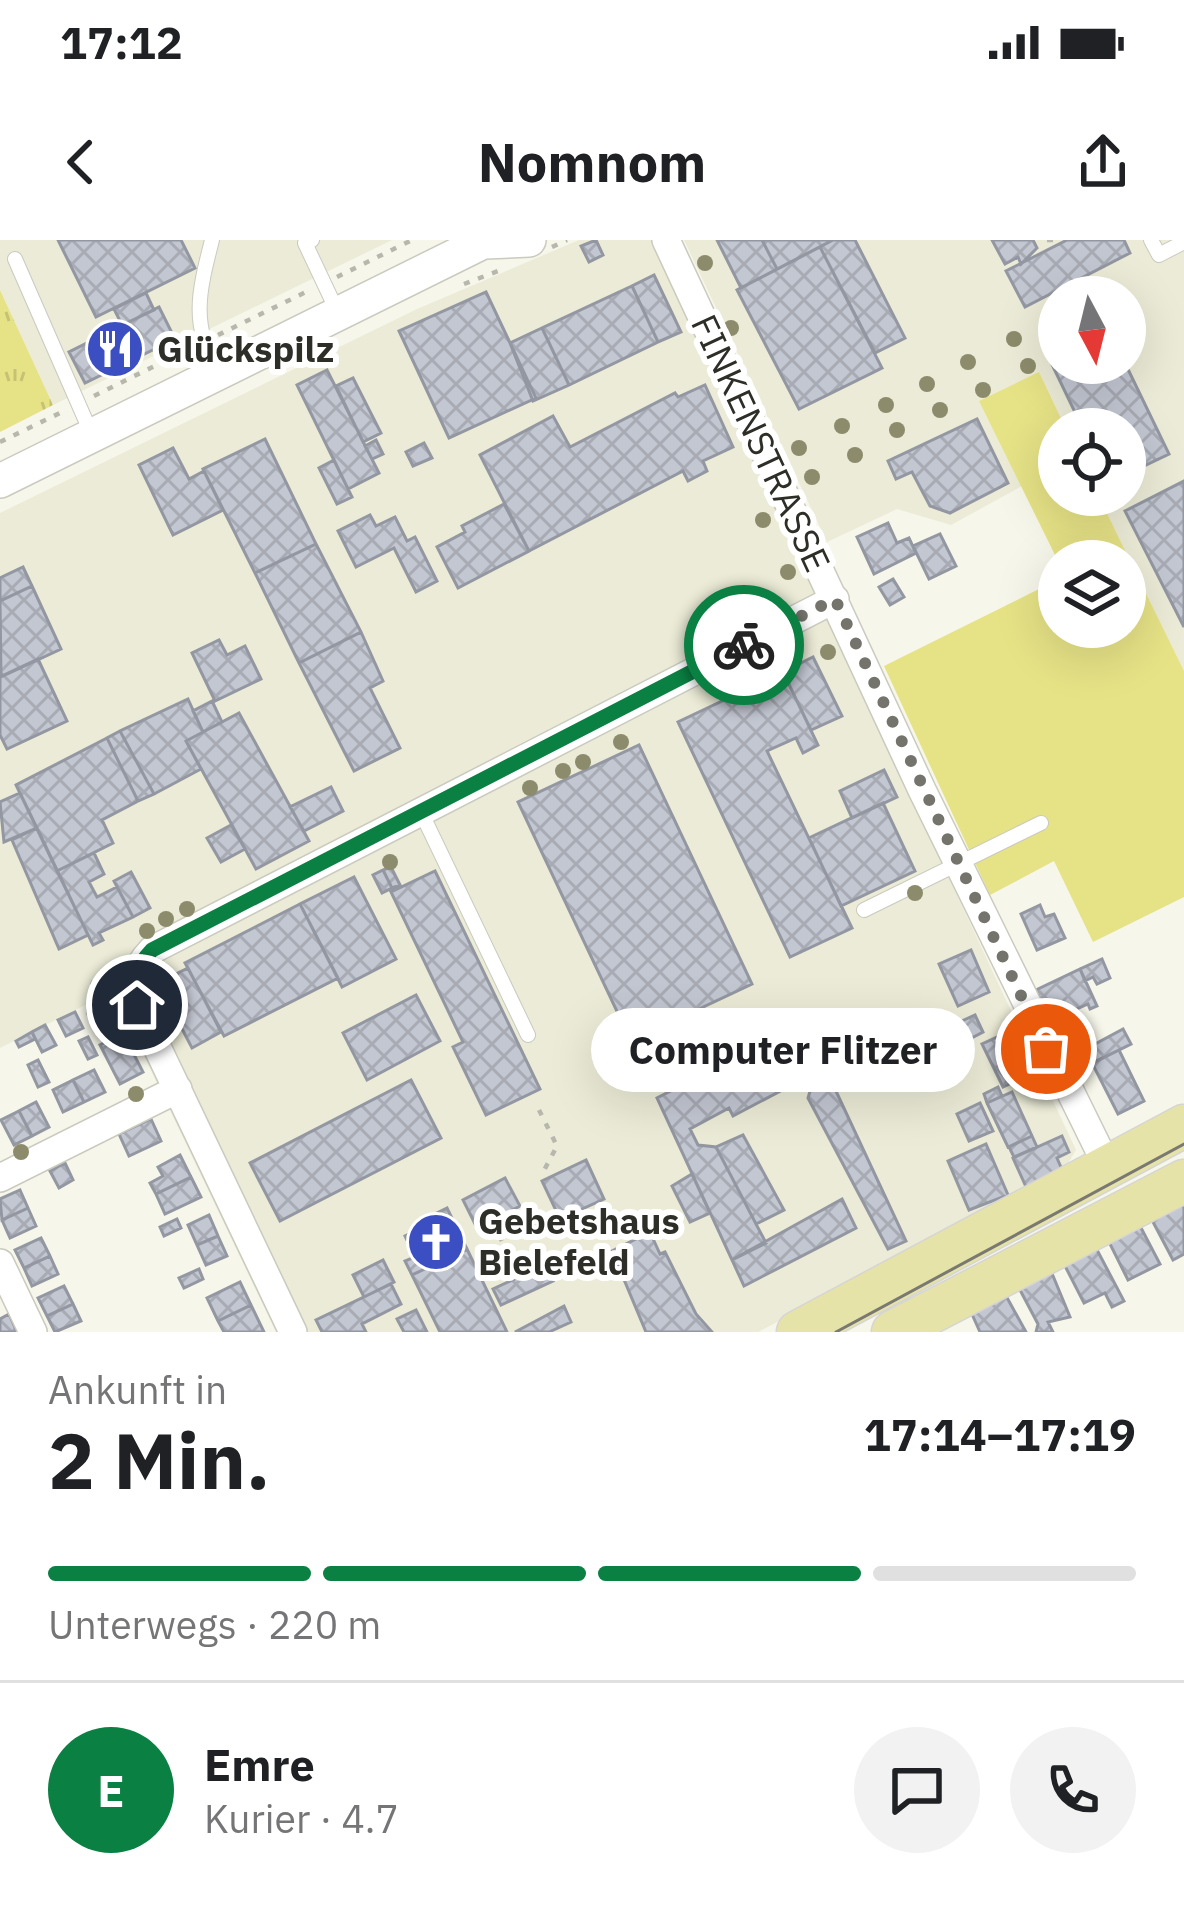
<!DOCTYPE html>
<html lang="de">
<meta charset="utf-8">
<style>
:root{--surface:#fff;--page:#f2f2f2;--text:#202124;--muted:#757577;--line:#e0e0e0;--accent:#0b8043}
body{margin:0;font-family:"IBM Plex Sans",sans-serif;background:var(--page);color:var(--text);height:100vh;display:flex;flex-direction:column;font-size:45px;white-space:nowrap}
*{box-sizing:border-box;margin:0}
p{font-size:39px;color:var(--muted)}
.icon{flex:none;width:66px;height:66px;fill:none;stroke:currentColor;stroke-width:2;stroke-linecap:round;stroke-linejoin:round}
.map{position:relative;height:1092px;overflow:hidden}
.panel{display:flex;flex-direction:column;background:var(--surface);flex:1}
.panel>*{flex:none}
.needle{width:78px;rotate:173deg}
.tools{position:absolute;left:1038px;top:36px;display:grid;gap:24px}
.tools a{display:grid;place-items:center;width:108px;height:108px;border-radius:50%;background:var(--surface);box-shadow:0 12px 48px #0002;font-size:60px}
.pin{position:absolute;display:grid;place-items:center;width:102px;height:102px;color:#fff;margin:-51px;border:6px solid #fff;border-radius:50%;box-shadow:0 3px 12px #0007}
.courier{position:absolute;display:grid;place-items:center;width:120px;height:120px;margin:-60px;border:9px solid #0b8043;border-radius:50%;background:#fff;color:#222;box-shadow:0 3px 15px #0007}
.bubble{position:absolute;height:84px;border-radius:42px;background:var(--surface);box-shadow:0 12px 48px #0002;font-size:39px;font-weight:800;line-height:84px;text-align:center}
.summary em{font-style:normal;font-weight:800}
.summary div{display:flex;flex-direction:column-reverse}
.summary{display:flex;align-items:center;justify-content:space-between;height:204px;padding:0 48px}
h1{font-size:78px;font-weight:800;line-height:90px}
.bar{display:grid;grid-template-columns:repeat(4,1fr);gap:18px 12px;align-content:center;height:144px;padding:0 48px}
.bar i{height:15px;border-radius:9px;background:var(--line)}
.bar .current{background:var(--accent)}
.bar p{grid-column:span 4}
.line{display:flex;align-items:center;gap:30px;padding:0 48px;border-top:3px solid var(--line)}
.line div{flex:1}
.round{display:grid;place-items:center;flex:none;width:126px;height:126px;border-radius:63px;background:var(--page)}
.status{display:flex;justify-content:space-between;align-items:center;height:84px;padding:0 60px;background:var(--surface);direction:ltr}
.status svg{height:33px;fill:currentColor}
header{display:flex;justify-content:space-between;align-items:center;height:156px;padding:0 48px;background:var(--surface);font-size:54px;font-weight:800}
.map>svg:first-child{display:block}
</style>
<div class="status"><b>17:12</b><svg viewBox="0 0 49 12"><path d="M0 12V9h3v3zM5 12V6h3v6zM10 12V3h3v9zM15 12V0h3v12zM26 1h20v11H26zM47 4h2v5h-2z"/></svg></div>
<header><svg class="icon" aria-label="back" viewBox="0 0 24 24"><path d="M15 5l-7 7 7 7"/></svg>Nomnom<svg class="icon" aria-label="share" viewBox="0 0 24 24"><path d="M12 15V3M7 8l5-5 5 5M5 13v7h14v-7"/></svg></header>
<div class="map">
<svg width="1184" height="1092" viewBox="0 0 1184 1092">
<defs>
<pattern id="park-tufts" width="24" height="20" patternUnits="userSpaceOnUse" patternTransform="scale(3)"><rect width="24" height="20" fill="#e6e286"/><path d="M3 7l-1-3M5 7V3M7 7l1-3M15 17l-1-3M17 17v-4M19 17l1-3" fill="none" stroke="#c6c274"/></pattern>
<pattern id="building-cross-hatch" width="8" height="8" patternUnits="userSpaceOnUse" patternTransform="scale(3)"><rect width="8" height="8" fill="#c3c7d2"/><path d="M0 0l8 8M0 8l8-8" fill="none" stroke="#a8abb4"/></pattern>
</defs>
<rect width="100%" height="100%" fill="#f6f6ea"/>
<path fill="#ebebd7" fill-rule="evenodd" d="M 0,0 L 392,0 L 53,165 L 0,50 Z
M 579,0 L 651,0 L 1076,910 L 1063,932 L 758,1092 L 276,1092 L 113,751 L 0,808 L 0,273 L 417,69 Z
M 684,0 L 1184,0 L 1184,431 L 1098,255 L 1125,255 L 1125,189 L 1066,189 L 1039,133 L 979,161 L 1022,246 L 951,285 L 897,269 L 827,302 ZM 1059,57 L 1125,57 L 1125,123 L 1059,123 Z"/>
<path fill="#e6e286" d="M 1039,132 L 1066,189 L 1059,189 L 1059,255 L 1098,255 L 1184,431 L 1184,657 L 1093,702 L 1054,621 L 990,655 L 884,426 L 1059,339 L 1059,387 L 1125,387 L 1125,321 L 1059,323 L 979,161 Z"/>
<path fill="url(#park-tufts)" d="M 0,50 L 53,165 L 0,192 Z"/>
<path fill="url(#building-cross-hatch)" stroke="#9397a1" stroke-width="3" d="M 58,0 L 181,0 L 195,28 L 96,77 Z
M 596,0 L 603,15 L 589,22 L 581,6 Z
M 717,0 L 762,0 L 777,29 L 741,48 Z
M 762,0 L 833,0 L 777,29 Z
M 833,0 L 855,0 L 905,98 L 875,113 L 820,7 Z
M 992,0 L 1033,0 L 1037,8 L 1021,24 L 1018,17 L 1005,24 Z
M 1067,0 L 1124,0 L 1130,13 L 1025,67 L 1006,31 Z
M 820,7 L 882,128 L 799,169 L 737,50 Z
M 654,35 L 681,92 L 658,102 L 632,46 Z
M 632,46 L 658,102 L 569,145 L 542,88 Z
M 486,52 L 536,158 L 449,198 L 399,91 Z
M 146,53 L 154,70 L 122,85 L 114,69 Z
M 159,67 L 175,99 L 85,143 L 69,112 Z
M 542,88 L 569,145 L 533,161 L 510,103 Z
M 1059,103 L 1059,123 L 1125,123 L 1169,214 L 1125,235 L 1125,189 L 1083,189 L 1045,110 Z
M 327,130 L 379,233 L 348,249 L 297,145 Z
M 353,138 L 381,193 L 363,202 L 336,146 Z
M 705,145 L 733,207 L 703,221 L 707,231 L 688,241 L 683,231 L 529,311 L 480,215 L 553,176 L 570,207 L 675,153 L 678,157 Z
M 977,179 L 1008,243 L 950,273 L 930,266 L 912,232 L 896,239 L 888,221 Z
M 265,199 L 316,304 L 255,333 L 203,229 Z
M 376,200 L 383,214 L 372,219 L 365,206 Z
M 424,203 L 432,218 L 413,226 L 406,212 Z
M 173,208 L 189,239 L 204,231 L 223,270 L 173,295 L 139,225 Z
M 334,220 L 352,257 L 337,264 L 319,228 Z
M 1184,241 L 1184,387 L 1125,271 Z
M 504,264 L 529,311 L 458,348 L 437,307 L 465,292 L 462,286 Z
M 370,275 L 376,286 L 395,277 L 407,301 L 415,297 L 437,341 L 416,352 L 394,308 L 356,327 L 338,291 Z
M 888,283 L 897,303 L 909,298 L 916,313 L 874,334 L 857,297 Z
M 940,294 L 956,326 L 929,339 L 913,306 Z
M 316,304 L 361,392 L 299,423 L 255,333 Z
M 23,327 L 32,346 L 0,361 L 0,338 Z
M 893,339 L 904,357 L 890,365 L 879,347 Z
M 32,346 L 61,409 L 1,437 L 0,361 Z
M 361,392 L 383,441 L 370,448 L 400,508 L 354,531 L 299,423 Z
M 219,400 L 227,415 L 245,406 L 261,439 L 215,461 L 192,413 Z
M 813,417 L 842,476 L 811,490 L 783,432 Z
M 38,419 L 67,481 L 7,509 L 0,495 L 0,437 Z
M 783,432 L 818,505 L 803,513 L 796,498 L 767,511 L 852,688 L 790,717 L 678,482 Z
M 188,459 L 203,492 L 186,501 L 201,529 L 154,554 L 120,491 Z
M 212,461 L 222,482 L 203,492 L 193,471 Z
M 239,473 L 309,601 L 256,629 L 186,501 Z
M 120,491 L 154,554 L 138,561 L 107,498 Z
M 107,498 L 138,561 L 102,580 L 113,603 L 57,631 L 16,545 Z
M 639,505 L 752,744 L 631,801 L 518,562 Z
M 884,530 L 897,557 L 852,578 L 840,551 Z
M 331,547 L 343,571 L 304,591 L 290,567 Z
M 20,553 L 37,588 L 4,602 L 0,562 Z
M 883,563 L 915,631 L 841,666 L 809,598 Z
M 231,585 L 245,609 L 221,622 L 207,598 Z
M 37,588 L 88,695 L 59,709 L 12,600 Z
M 94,613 L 104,634 L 89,642 L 97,657 L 117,647 L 133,677 L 99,693 L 103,700 L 93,705 L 57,631 Z
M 391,627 L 400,645 L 392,648 L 383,630 Z
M 383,630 L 392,648 L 382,653 L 373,635 Z
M 435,631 L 540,849 L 486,875 L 453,807 L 463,802 L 391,652 Z
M 131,632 L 150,668 L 133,677 L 114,641 Z
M 354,637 L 396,719 L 342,747 L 300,664 Z
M 300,664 L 338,738 L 224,796 L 185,723 Z
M 1040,665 L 1045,677 L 1054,674 L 1065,698 L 1037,710 L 1021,674 Z
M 971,710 L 989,752 L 958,766 L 939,724 Z
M 1102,719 L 1110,738 L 1097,744 L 1093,737 L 1085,741 L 1080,729 Z
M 188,728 L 221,792 L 192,808 L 158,743 Z
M 1080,729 L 1097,766 L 1090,769 L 1088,764 L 1050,781 L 1036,750 Z
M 416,755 L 440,801 L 367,840 L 343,793 Z
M 75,772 L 83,788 L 66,796 L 58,780 Z
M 975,775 L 983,792 L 960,804 L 951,786 Z
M 804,783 L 821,821 L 783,841 L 786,848 L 733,876 L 729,868 L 690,889 L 698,905 L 716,907 L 766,1003 L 732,1020 L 657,858 Z
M 45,785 L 56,805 L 42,812 L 32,792 Z
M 1123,789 L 1131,804 L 1093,823 L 1086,809 Z
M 32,792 L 35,799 L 19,807 L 16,801 Z
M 1008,792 L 1028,835 L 1003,847 L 982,804 Z
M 123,793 L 143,832 L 120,844 L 100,805 Z
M 88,797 L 97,815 L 88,819 L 79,801 Z
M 1119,810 L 1144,861 L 1118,874 L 1092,823 Z
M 38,820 L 49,842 L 38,847 L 28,825 Z
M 94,830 L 105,852 L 84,862 L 73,840 Z
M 828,834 L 906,1001 L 888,1009 L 808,858 L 813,841 Z
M 73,840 L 84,862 L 63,872 L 53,850 Z
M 411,840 L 441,898 L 280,981 L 250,923 Z
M 998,847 L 1002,856 L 987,863 L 984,854 Z
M 1012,852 L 1032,896 L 1008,907 L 987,863 Z
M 36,862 L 49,887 L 32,896 L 19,871 Z
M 980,863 L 993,891 L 969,901 L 957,874 Z
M 19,871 L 32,896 L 14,905 L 1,880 Z
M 151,879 L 161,901 L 129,916 L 119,894 Z
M 743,895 L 784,970 L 756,984 L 716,907 Z
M 1032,896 L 1037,907 L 1014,917 L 1009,907 Z
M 1062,896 L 1069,912 L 1057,918 L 1063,932 L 1027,949 L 1013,918 Z
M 986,904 L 1008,955 L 969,970 L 948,921 Z
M 180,915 L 191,937 L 156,954 L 150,943 L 163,936 L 158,927 Z
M 586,920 L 604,959 L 560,979 L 542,941 Z
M 65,923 L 73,940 L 59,948 L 50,931 Z
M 692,934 L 710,973 L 690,982 L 672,946 Z
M 191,937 L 201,957 L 165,974 L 156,954 Z
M 505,938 L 520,966 L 477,988 L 463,960 Z
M 20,950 L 28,968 L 2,980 L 0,959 Z
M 842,959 L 856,988 L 744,1046 L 732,1020 Z
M 1184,963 L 1184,1014 L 1173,1020 L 1152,980 Z
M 28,968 L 36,986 L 10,998 L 2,980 Z
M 447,968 L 467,1009 L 412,1035 L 405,1021 L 415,1017 L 405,996 L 440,979 L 437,973 Z
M 209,975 L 218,996 L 197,1005 L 188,985 Z
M 177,979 L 181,988 L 164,996 L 160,987 Z
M 1139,984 L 1160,1024 L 1128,1040 L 1108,1000 Z
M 650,992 L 660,1014 L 665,1012 L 696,1074 L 712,1092 L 646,1092 L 612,1011 Z
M 218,996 L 227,1016 L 206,1025 L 197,1005 Z
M 41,998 L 50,1016 L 24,1028 L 15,1010 Z
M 1096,1008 L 1124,1061 L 1112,1067 L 1105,1053 L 1084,1063 L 1064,1024 Z
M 467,1009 L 507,1092 L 440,1092 L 412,1035 Z
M 50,1016 L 58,1034 L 32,1046 L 24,1028 Z
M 383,1020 L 394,1042 L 364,1057 L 353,1035 Z
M 545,1025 L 553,1041 L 501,1065 L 493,1049 Z
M 199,1029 L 203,1039 L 184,1048 L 179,1038 Z
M 1051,1031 L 1070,1077 L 1048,1082 L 1053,1092 L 1036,1092 L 1038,1084 L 1019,1048 Z
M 240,1042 L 251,1065 L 218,1081 L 207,1058 Z
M 391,1044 L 401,1064 L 362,1084 L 366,1092 L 322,1092 L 316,1080 Z
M 64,1046 L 73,1064 L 47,1076 L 38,1058 Z
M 1005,1054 L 1026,1092 L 980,1092 L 971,1072 Z
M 73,1064 L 81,1081 L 55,1092 L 47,1076 Z
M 251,1065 L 264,1092 L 224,1092 L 218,1081 Z
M 564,1066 L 571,1082 L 549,1092 L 515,1092 Z
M 416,1070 L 427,1092 L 404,1092 L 397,1079 Z
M 9,1074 L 17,1092 L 0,1092 L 0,1079 Z"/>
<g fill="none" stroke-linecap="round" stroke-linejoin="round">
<defs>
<path id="service" d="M 212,0 C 199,51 190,84 218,132
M 312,0 L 305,3 L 338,73
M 1151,0 L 1159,15 L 1184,2
M 15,19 L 92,195
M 421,572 L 528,795
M 864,670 L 1041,583"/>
<path id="minor" d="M 666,0 L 922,550 L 1107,926
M 0,938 L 178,849
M 0,1023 L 33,1092
M 293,1092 L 137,765 C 132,740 135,728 152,710 L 835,359"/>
<path id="tertiary" d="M 485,2 L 529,0
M 0,241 L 487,0"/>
<path id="primary" d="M 798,1092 L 1184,886
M 893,1092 L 1184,941"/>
</defs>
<use href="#service" stroke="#cacabf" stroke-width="16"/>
<use href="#minor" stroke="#cacabf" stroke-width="30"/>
<use href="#tertiary" stroke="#cacabf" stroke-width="36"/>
<use href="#primary" stroke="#d5d5d4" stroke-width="45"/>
<path stroke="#b7b7ad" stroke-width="4.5" stroke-dasharray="6 9" stroke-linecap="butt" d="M 1047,0 L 1053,0
M 552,7 L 567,0
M 337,37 L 412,0
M 464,44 L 498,31
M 218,95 L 310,50
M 94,156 L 191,108
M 0,202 L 62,172
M 539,870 L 557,906 L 541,936
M 493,982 L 508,1014"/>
<use href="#service" stroke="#fff" stroke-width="14"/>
<use href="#minor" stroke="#fff" stroke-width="27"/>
<use href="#tertiary" stroke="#fff" stroke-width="33"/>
<use href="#primary" stroke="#e6e3a9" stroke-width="42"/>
<path stroke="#797972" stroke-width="3" d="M 836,1092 L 1184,904"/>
</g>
<g fill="#8c8b6b">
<circle cx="705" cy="23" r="8"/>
<circle cx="731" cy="88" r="8"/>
<circle cx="1014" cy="99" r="8"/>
<circle cx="968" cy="122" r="8"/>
<circle cx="1028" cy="126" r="8"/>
<circle cx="927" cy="144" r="8"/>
<circle cx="983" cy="150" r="8"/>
<circle cx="886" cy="165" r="8"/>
<circle cx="940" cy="170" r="8"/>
<circle cx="842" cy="186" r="8"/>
<circle cx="897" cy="190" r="8"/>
<circle cx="799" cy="208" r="8"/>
<circle cx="855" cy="215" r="8"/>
<circle cx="812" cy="237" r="8"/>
<circle cx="763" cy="280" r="8"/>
<circle cx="788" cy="332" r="8"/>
<circle cx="828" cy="412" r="8"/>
<circle cx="621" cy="502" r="8"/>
<circle cx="583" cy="522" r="8"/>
<circle cx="563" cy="531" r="8"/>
<circle cx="530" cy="548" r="8"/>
<circle cx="390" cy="622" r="8"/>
<circle cx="915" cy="653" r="8"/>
<circle cx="187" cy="669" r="8"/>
<circle cx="166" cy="679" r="8"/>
<circle cx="147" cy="691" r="8"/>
<circle cx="98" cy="746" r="8"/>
<circle cx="94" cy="772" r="8"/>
<circle cx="123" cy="785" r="8"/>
<circle cx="136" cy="854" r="8"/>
<circle cx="21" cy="912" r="8"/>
</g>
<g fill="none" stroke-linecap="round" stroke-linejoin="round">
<path stroke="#74746d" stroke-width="12" stroke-dasharray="0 21.6" d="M 744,405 L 835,359 L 1046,809"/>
<path stroke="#0b8043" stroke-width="15" d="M 137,765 C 132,740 135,728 152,710 L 744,405"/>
</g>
<defs>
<symbol id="restaurant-disc" viewBox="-11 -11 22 22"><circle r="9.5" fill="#3b4fc2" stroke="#fff"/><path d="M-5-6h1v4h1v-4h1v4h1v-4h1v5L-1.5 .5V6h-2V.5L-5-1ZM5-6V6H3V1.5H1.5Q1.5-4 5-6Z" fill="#fff"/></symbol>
<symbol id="church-disc" viewBox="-11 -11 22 22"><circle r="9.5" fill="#3b4fc2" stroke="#fff"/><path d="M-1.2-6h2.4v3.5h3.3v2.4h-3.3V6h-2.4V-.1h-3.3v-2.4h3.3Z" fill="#fff"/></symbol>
</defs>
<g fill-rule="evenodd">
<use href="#restaurant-disc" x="82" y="76" width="66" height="66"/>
<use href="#church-disc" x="403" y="969" width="66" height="66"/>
</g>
<g text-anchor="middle" stroke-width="12" stroke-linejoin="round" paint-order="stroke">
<g font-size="36" font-weight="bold" fill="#2e2e29" stroke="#fff" text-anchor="start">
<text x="157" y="122">Glückspilz</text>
<text x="478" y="994">Gebetshaus<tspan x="478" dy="41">Bielefeld</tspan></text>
</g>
<g font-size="36" fill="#2e2e29" stroke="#fff">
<text transform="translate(761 203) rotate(65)" y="13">FINKENSTRASSE</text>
</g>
</g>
</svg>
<div class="tools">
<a><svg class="needle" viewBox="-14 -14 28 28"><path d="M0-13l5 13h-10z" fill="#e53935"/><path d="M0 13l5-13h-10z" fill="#757577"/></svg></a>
<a><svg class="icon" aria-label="locate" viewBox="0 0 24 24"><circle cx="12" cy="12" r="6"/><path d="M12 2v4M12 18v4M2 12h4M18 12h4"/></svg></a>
<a><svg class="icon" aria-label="layers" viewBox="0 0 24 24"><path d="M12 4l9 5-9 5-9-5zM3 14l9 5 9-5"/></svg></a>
</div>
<div class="pin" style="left:1046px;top:809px;background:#ea580c"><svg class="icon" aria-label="bag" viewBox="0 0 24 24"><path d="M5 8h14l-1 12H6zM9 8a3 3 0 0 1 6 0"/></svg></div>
<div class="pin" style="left:137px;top:765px;background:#1f2937"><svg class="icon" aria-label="home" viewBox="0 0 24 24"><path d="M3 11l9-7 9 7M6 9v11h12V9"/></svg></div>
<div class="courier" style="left:744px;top:405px"><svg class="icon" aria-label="bike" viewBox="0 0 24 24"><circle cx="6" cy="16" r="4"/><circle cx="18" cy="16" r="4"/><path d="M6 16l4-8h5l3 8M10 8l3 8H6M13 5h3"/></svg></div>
<div class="bubble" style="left:591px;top:768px;width:384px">Computer Flitzer</div>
</div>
<section class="panel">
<div class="summary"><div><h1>2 Min.</h1><p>Ankunft in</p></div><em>17:14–17:19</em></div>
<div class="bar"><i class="current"></i><i class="current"></i><i class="current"></i><i></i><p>Unterwegs · 220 m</p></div>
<div class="line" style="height:216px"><b class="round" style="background:var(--accent);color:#fff">E</b><div><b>Emre</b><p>Kurier · 4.7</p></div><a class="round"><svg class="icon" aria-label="chat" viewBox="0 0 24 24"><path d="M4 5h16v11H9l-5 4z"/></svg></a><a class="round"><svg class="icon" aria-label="phone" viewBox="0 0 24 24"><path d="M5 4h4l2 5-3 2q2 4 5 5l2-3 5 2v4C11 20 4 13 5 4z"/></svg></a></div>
</section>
